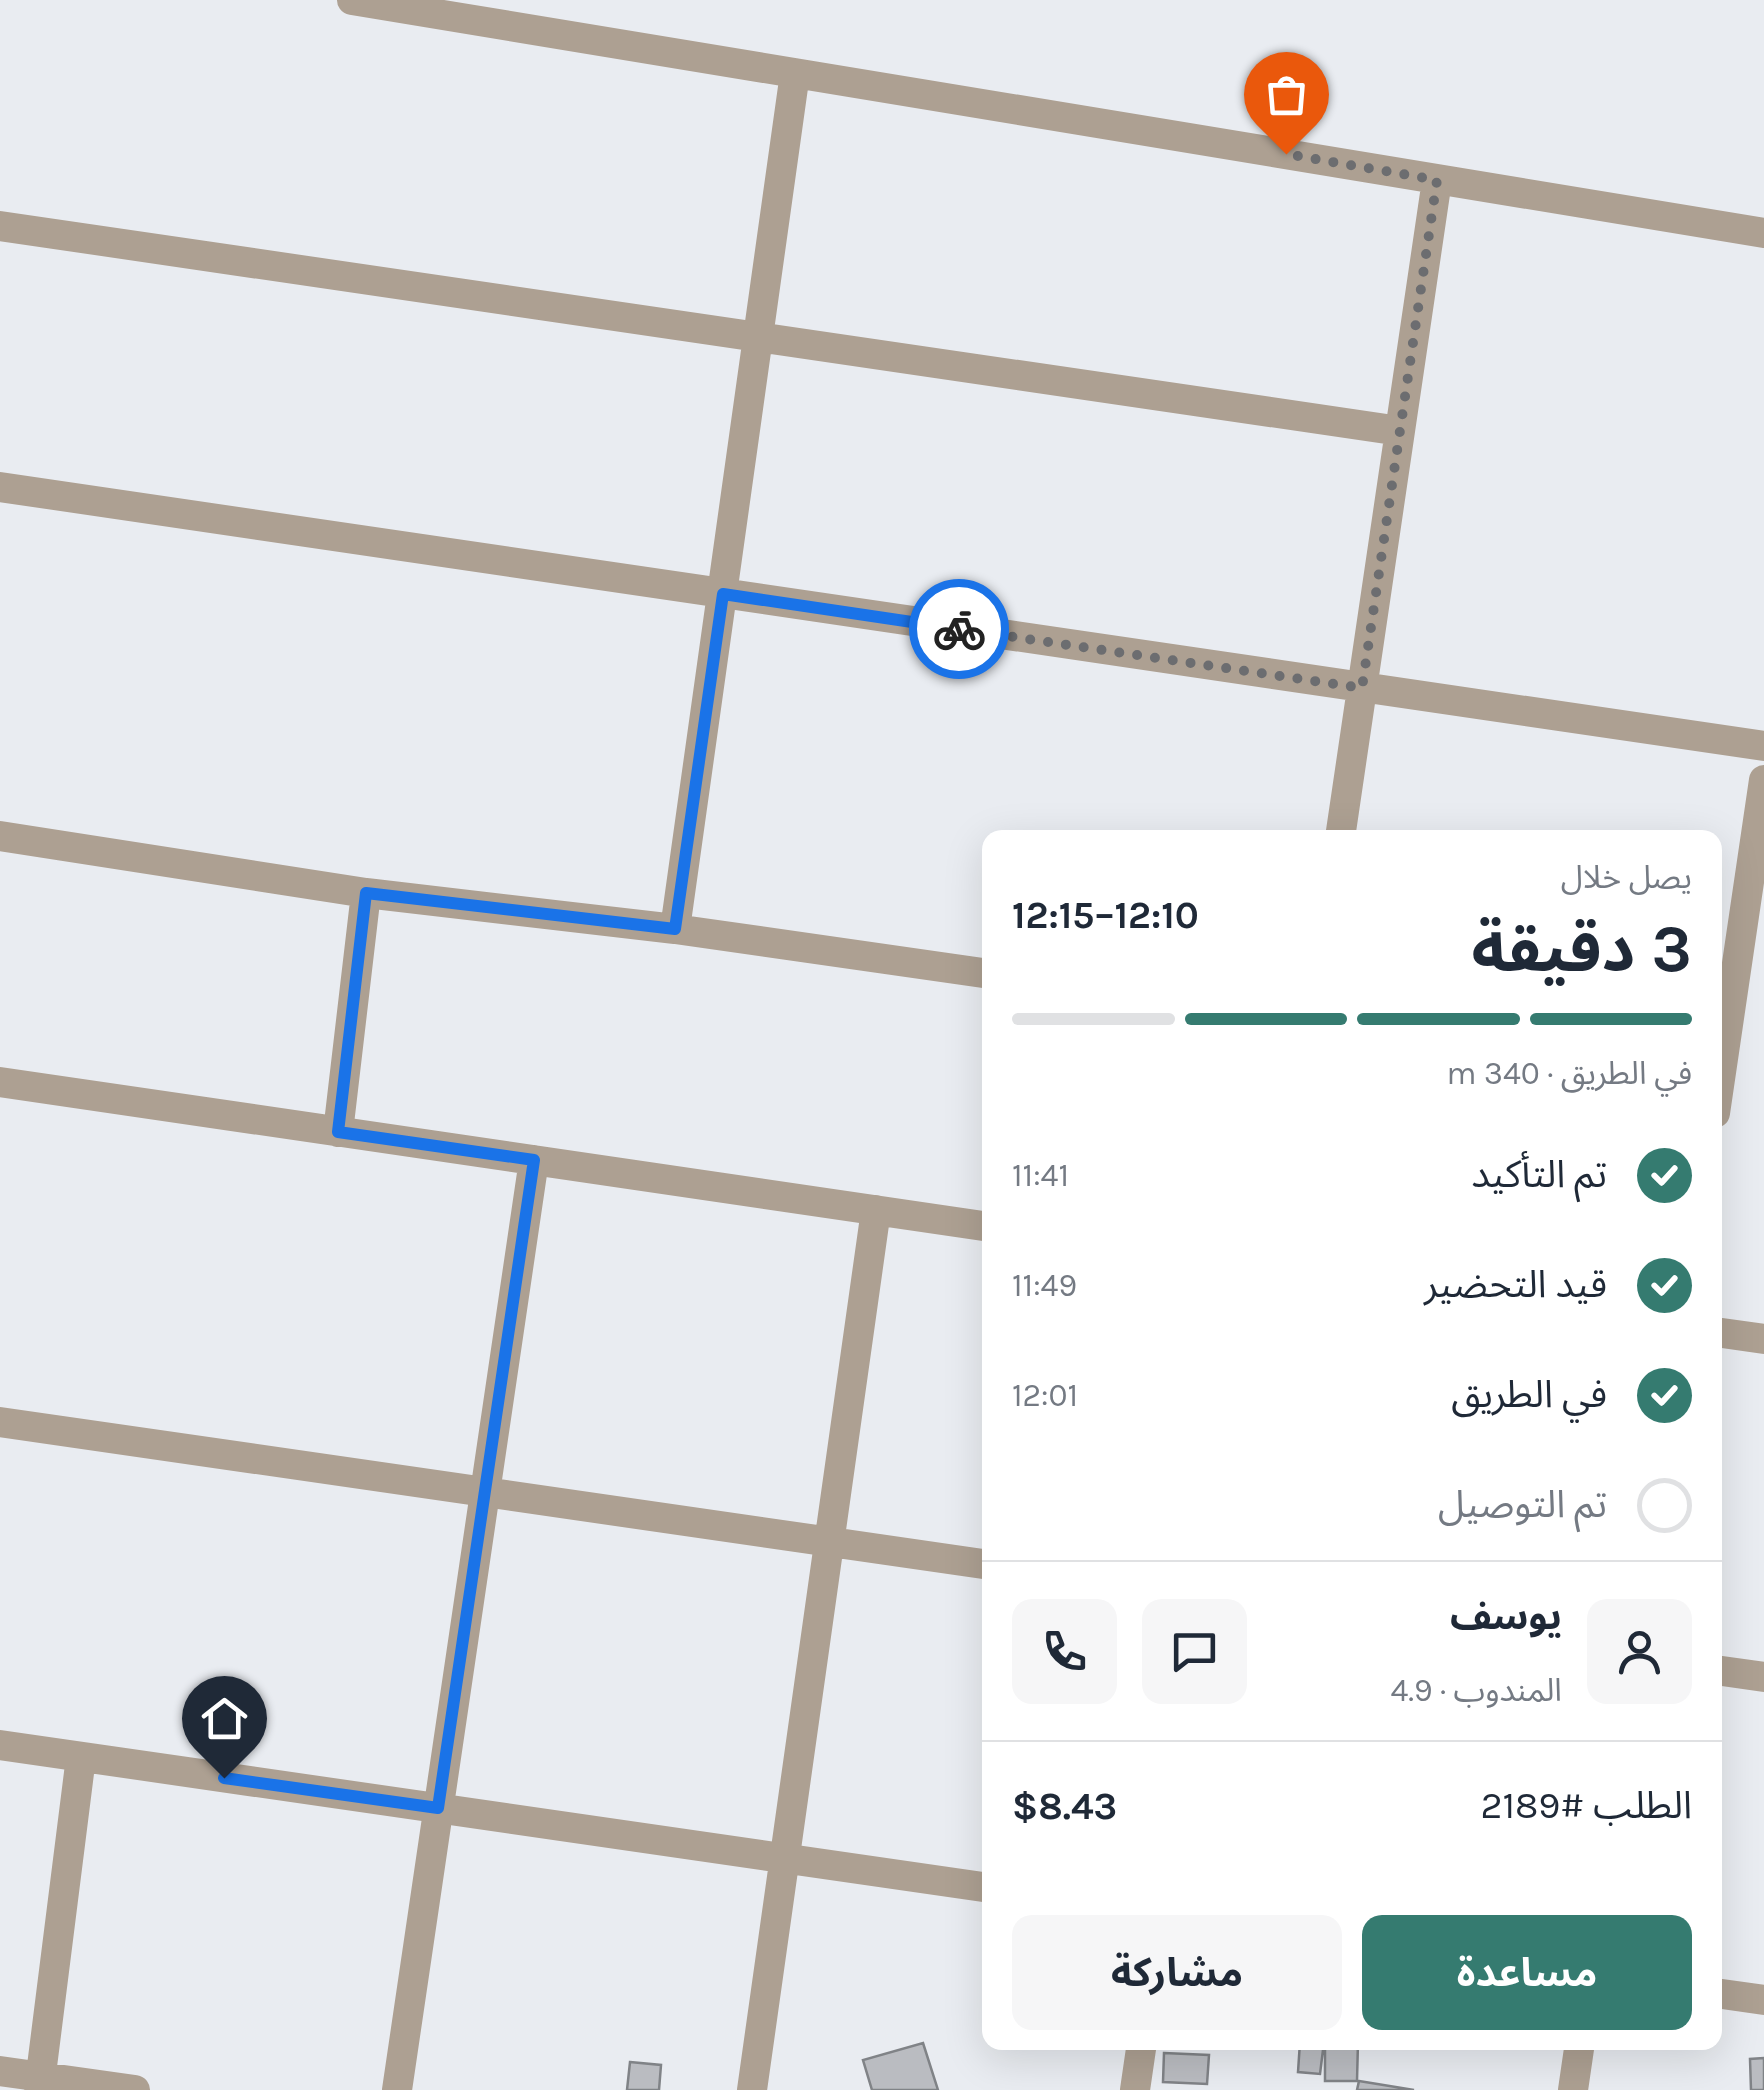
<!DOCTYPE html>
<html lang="ar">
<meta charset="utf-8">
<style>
:root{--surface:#fff;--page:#f6f6f7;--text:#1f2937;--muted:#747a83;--line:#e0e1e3;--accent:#357b70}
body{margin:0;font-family:Karla,"Noto Sans Arabic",sans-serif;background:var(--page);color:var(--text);direction:rtl;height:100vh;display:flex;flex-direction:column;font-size:38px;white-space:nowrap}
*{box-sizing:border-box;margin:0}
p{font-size:32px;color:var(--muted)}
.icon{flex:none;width:55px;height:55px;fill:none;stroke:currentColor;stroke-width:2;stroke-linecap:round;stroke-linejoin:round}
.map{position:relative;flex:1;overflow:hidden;direction:ltr}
.panel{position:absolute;left:982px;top:830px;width:740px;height:1220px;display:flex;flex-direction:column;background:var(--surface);border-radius:20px;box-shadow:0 10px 40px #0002;direction:rtl}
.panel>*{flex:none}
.pin{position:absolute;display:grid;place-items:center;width:85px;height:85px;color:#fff;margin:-102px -42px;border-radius:50% 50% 50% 0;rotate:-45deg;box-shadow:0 0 10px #0007}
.pin .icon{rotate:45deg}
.courier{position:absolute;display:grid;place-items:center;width:100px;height:100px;margin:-50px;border:8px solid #1a73e8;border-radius:50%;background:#fff;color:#222;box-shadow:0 2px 12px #0007}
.head em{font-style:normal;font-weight:700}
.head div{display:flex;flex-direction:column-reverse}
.head{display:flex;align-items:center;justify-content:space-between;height:170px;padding:0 30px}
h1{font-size:65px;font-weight:700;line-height:75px}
.bar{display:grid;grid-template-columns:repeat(4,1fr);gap:15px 10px;align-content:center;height:120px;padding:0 30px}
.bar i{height:12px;border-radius:8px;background:var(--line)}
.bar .active{background:var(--accent)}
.bar p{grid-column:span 4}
.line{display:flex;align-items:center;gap:25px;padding:0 30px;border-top:2px solid var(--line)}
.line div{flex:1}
.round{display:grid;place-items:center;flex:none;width:105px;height:105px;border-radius:20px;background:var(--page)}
ol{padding:0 30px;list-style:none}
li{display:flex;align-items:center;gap:30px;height:110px}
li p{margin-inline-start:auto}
li .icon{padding:10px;border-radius:50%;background:var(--accent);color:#fff;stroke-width:4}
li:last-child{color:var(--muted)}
li i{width:55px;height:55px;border:5px solid var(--line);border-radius:50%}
.action{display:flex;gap:20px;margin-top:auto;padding:20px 30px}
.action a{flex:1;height:115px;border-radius:20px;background:var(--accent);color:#fff;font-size:40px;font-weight:700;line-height:115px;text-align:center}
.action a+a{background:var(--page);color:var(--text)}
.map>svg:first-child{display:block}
</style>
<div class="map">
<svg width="1764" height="2090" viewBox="0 0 1764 2090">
<rect width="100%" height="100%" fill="#e9ecf1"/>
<path fill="#babcc1" stroke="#808387" stroke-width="2.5" d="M 1300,2042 L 1324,2042 L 1320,2074 L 1298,2072 Z
M 1325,2042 L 1358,2042 L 1357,2081 L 1325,2081 Z
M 923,2043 L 938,2090 L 872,2090 L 863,2060 Z
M 1164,2053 L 1209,2055 L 1207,2084 L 1163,2082 Z
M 1764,2058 L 1764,2090 L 1751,2090 L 1750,2059 Z
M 630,2062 L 661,2065 L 659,2090 L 627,2090 Z
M 1359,2081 L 1414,2090 L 1357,2090 Z"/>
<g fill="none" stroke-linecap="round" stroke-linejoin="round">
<path stroke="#ada092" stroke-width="30" d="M 352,0 L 1764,233
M 0,226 L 1400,431
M 0,487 L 1764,746
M 0,836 L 366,893 L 675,929 L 990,974
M 1340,838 L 1437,180
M 675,929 L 795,73
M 0,1082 L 990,1227
M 1715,1113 L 1764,780
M 338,1132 L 366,893
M 1715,1332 L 1764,1339
M 0,1422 L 990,1565
M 1715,1670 L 1764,1677
M 0,1745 L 990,1888
M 1715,1993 L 1764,2000
M 0,2071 L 135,2090
M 39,2090 L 81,1757
M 397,2090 L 534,1160
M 752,2090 L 876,1210
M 1135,2090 L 1142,2042
M 1573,2090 L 1580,2042"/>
</g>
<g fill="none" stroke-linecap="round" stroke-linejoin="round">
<path stroke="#6c6d70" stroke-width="10" stroke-dasharray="0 18" d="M 959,629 L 1362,688 L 1437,180 L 1286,154"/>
<path stroke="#1a73e8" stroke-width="12" d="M 224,1778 L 438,1808 L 534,1160 L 338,1132 L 366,893 L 675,929 L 723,594 L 959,629"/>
</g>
</svg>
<div class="pin" style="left:1286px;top:154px;background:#ea580c"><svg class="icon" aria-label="bag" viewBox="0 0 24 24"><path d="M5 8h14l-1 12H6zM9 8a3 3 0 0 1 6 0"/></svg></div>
<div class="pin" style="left:224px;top:1778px;background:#1f2937"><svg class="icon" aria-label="home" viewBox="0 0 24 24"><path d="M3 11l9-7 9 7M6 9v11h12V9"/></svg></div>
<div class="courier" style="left:959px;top:629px"><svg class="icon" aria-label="bike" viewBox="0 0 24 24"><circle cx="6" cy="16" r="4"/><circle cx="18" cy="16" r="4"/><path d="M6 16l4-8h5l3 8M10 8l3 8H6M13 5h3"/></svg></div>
<section class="panel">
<div class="head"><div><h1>3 دقيقة</h1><p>يصل خلال</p></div><em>12:10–12:15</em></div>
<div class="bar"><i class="active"></i><i class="active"></i><i class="active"></i><i></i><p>في الطريق · 340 m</p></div>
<ol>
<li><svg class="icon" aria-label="check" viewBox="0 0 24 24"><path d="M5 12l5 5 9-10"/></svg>تم التأكيد<p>11:41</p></li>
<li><svg class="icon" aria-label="check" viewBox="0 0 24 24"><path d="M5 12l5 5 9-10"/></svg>قيد التحضير<p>11:49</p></li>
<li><svg class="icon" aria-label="check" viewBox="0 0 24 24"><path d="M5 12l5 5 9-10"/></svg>في الطريق<p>12:01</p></li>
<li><i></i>تم التوصيل</li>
</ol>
<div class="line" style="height:180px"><a class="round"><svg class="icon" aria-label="person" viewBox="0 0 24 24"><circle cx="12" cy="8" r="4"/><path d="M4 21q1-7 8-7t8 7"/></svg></a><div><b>يوسف</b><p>المندوب · 4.9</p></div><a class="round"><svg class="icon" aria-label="chat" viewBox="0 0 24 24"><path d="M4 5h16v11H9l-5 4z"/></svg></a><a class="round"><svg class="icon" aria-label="phone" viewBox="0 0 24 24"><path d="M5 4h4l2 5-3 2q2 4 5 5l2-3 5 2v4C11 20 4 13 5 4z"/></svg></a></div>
<div class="line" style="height:130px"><div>الطلب #2189</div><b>$8.43</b></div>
<div class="action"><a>مساعدة</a><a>مشاركة</a></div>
</section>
</div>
